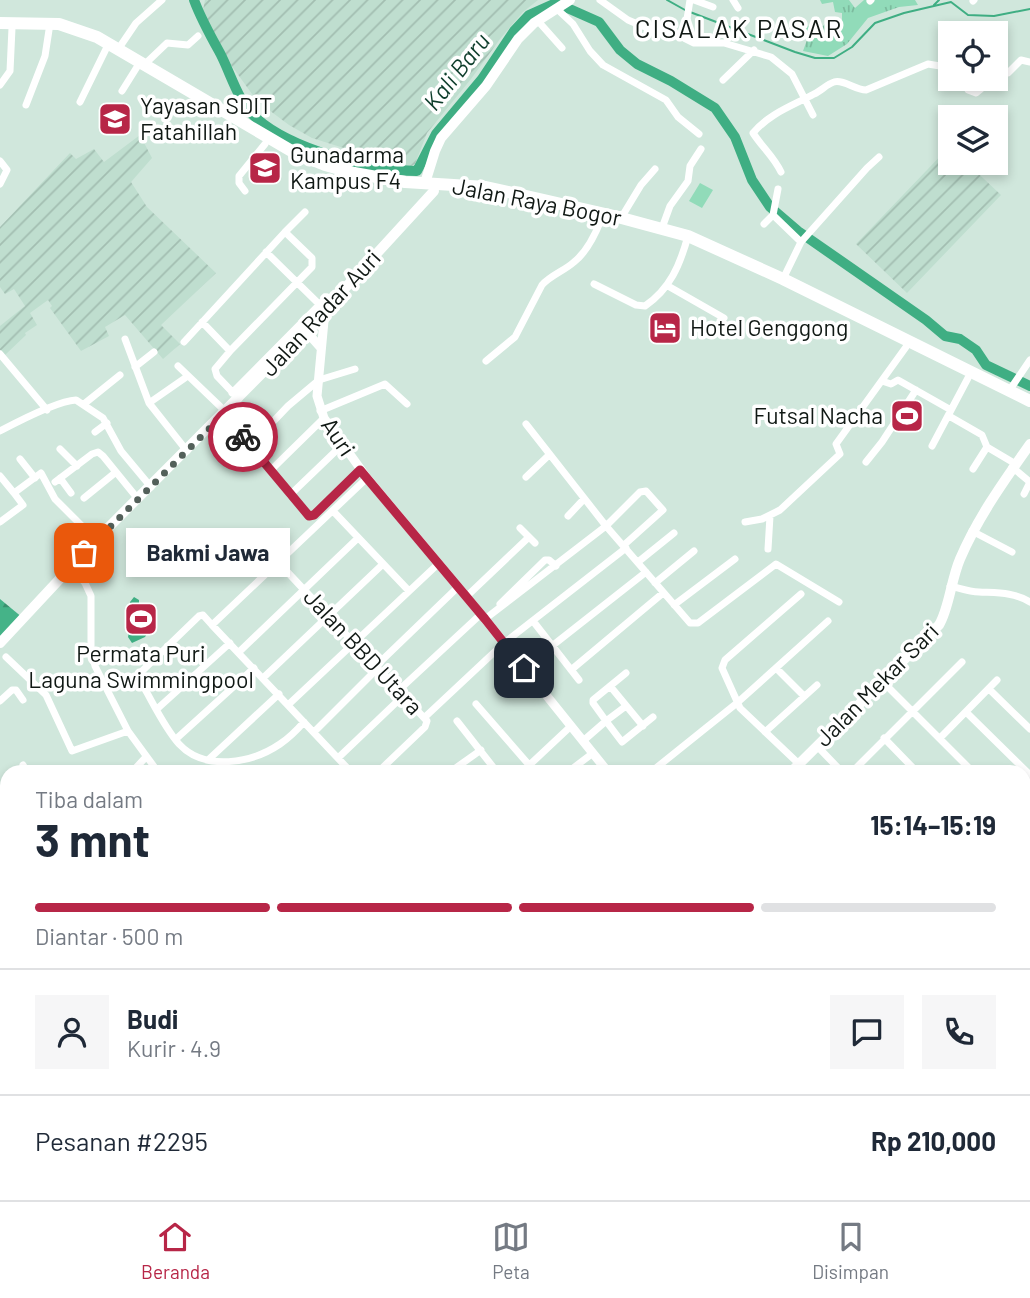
<!DOCTYPE html>
<html lang="id">
<meta charset="utf-8">
<style>
:root{--surface:#fff;--page:#f6f6f7;--text:#1f2937;--muted:#747a83;--line:#e0e1e3;--accent:#b72647}
body{margin:0;font-family:Barlow,sans-serif;background:var(--page);color:var(--text);height:100vh;display:flex;flex-direction:column;font-size:26px;white-space:nowrap}
*{box-sizing:border-box;margin:0}
p{font-size:23px;color:var(--muted)}
.icon{flex:none;width:38px;height:38px;fill:none;stroke:currentColor;stroke-width:2;stroke-linecap:round;stroke-linejoin:round}
.map{position:relative;flex:1;overflow:hidden}
.sheet{position:absolute;left:0px;top:765px;width:1031px;height:436px;display:flex;flex-direction:column;background:var(--surface);border-radius:21px 21px 0 0;box-shadow:0 4px 10px #0003}
.sheet>*{flex:none}
.fabs{position:absolute;left:938px;top:21px;display:grid;gap:14px}
.fabs a{display:grid;place-items:center;width:70px;height:70px;border-radius:0px;background:var(--surface);box-shadow:0 4px 10px #0003;font-size:35px}
.pin{position:absolute;display:grid;place-items:center;width:60px;height:60px;color:#fff;margin:-30px;border-radius:14px;box-shadow:0 4px 10px #0006}
.courier{position:absolute;display:grid;place-items:center;width:70px;height:70px;margin:-35px;border:5px solid #b72647;border-radius:50%;background:#fff;color:#222;box-shadow:0 2px 9px #0007}
.bubble{position:absolute;height:49px;border-radius:0px;background:var(--surface);box-shadow:0 4px 10px #0003;font-size:23px;font-weight:700;line-height:49px;text-align:center}
.overview em{font-style:normal;font-weight:700}
.overview div{display:flex;flex-direction:column-reverse}
.overview{display:flex;align-items:center;justify-content:space-between;height:119px;padding:0 35px}
h1{font-size:46px;font-weight:700;line-height:52px}
.bar{display:grid;grid-template-columns:repeat(4,1fr);gap:10px 7px;align-content:center;height:84px;padding:0 35px}
.bar i{height:9px;border-radius:5px;background:var(--line)}
.bar .selected{background:var(--accent)}
.bar p{grid-column:span 4}
.line{display:flex;align-items:center;gap:18px;padding:0 35px;border-top:2px solid var(--line)}
.line div{flex:1}
.round{display:grid;place-items:center;flex:none;width:74px;height:74px;border-radius:0px;background:var(--page)}
.tabs{display:flex;justify-content:space-around;align-items:center;height:98px;border-top:2px solid var(--line);background:var(--surface);font-size:19px;color:var(--muted)}
.tabs a{display:grid;justify-items:center;gap:4px}
.tabs .selected{color:var(--accent)}
.map>svg:first-child{display:block}
</style>
<div class="map">
<svg width="1030" height="1200" viewBox="0 0 1030 1200">
<defs>
<pattern id="industrial-furrows" width="10" height="10" patternUnits="userSpaceOnUse" patternTransform="scale(1.75)"><rect width="10" height="10" fill="#bfdecf"/><path d="M-1 1l2-2M0 10L10 0M9 11l2-2" fill="none" stroke="#a3beb1"/></pattern>
<pattern id="forest-firs" width="22" height="20" patternUnits="userSpaceOnUse" patternTransform="scale(1.75)"><rect width="22" height="20" fill="#45b388"/><path d="M5 1l3.5 6h-7zM16 11l3.5 6h-7z" fill="#38916e"/></pattern>
<pattern id="park-tufts" width="24" height="20" patternUnits="userSpaceOnUse" patternTransform="scale(1.75)"><rect width="24" height="20" fill="#91dbb9"/><path d="M3 7l-1-3M5 7V3M7 7l1-3M15 17l-1-3M17 17v-4M19 17l1-3" fill="none" stroke="#7cbb9e"/></pattern>
</defs>
<rect width="100%" height="100%" fill="#d0e7dc"/>
<path fill="url(#industrial-furrows)" d="M 205,0 L 538,0 L 523,12 L 500,39 L 471,79 L 427,133 L 415,164 L 411,166 L 401,166 L 312,138 L 289,125 L 257,101 L 226,58 L 203,10 Z
M 140,135 L 152,158 L 131,182 L 147,207 L 216,273 L 161,325 L 180,344 L 163,359 L 125,315 L 105,327 L 109,336 L 81,351 L 50,308 L 52,306 L 48,300 L 30,313 L 37,325 L 25,333 L 26,335 L 5,355 L 0,350 L 0,326 L 25,306 L 14,289 L 5,294 L 0,287 L 0,227 L 70,153 L 76,159 L 94,149 L 104,162 Z
M 950,146 L 950,163 L 967,163 L 1001,195 L 907,293 L 856,244 Z"/>
<path fill="#91dbb9" d="M 700,183 L 713,190 L 702,208 L 689,201 Z
M 698,1194 L 776,1194 L 762,1200 L 699,1200 Z"/>
<path fill="url(#forest-firs)" d="M 0,599 L 23,618 L 0,643 Z"/>
<path fill="url(#park-tufts)" d="M 820,0 L 849,0 L 855,8 L 864,0 L 915,0 L 918,5 L 899,7 L 868,18 L 847,44 L 828,56 L 803,51 L 807,40 L 796,36 L 798,24 L 821,28 L 825,24 L 833,34 L 842,30 L 837,27 L 842,23 L 842,13 L 835,12 L 833,2 L 822,4 Z"/>
<path fill="#3fae83" d="M 134,597 L 139,600 L 139,613 L 142,613 L 152,626 L 145,637 L 132,643 L 128,637 L 129,632 L 136,627 L 135,615 L 132,613 L 130,602 Z"/>
<g fill="none" stroke-linecap="round" stroke-linejoin="round">
<path stroke="#3fae83" stroke-width="2" d="M 667,0 L 685,10
M 934,5 L 939,0
M 690,12 L 795,52 L 815,58 L 834,58 L 852,47 L 875,23 L 904,13 L 951,2 L 968,15 L 994,16 L 1030,9"/>
<path stroke="#3fae83" stroke-width="10" d="M 194,0 C 201,19 210,35 220,53 C 231,74 238,102 256,118 C 292,150 370,170 417,171 L 436,134 L 482,79 L 514,31 L 529,15 L 556,3 L 599,22 L 620,50 L 637,64 L 671,81 L 715,108 L 735,137 L 752,180 L 770,207 L 798,231 L 926,320 L 945,336 L 960,339 L 976,350 L 986,365 L 1030,386"/>
<path stroke="#fff" stroke-width="7" d="M 600,0 L 628,20 L 642,26 L 684,38 L 694,43 L 724,43 L 771,57 L 792,74 L 813,115
M 694,0 L 713,7
M 733,0 L 738,8
M 870,1 L 871,0
M 973,1 L 974,0
M 557,9 L 573,24 L 590,51 L 603,65 L 666,100 L 678,117 L 699,134
M 538,21 L 562,48
M 684,38 L 690,0
M 119,48 L 136,23 L 162,0
M 145,64 L 167,43 L 188,45 L 198,36
M 996,70 L 1008,73 L 1021,60 L 1030,62
M 964,79 L 968,90 L 976,93 L 981,89 L 987,79
M 723,80 L 754,50
M 0,85 L 10,71 L 12,28
M 122,91 L 137,67
M 80,102 L 106,49
M 26,105 L 45,56 L 49,30
M 0,161 L 7,170 L 0,184
M 781,172 C 774,157 762,147 753,133 C 770,113 792,106 814,94 C 821,91 827,84 834,82 C 843,79 855,90 866,90 L 928,64 L 940,66 L 950,63
M 778,189 L 773,215 L 801,242
M 245,191 L 239,183 L 239,176 L 265,144
M 621,218 L 641,185 L 655,169
M 764,224 L 773,215
M 662,228 L 670,206 L 688,181 L 690,166 L 701,149
M 266,252 L 320,305
M 783,279 L 801,242 L 867,168 L 879,157
M 594,284 L 636,305 L 645,306 C 670,289 680,265 688,236
M 668,286 L 724,318
M 202,322 L 230,351
M 125,339 L 149,403 L 187,451
M 184,342 L 285,232
M 0,354 L 47,410
M 486,361 L 515,337 L 542,285 C 551,275 564,271 574,262 C 587,252 595,235 601,220
M 178,366 L 226,412
M 135,367 L 154,352
M 882,381 L 891,384 L 898,380 L 951,410
M 1009,391 L 1030,360
M 232,393 L 327,297
M 239,399 L 217,376 L 215,369 L 231,350 L 312,267 L 312,258 L 285,232 L 305,212
M 149,403 L 185,378
M 84,404 L 120,375
M 320,411 L 385,384 L 407,404
M 223,415 L 309,516 L 314,515 L 360,470
M 949,416 L 982,435 L 987,447 L 1014,463
M 526,424 L 606,526 L 690,623 L 698,623 L 776,564 L 839,602
M 0,431 C 17,422 58,401 76,400 L 103,418 L 121,451 L 151,487
M 95,432 L 107,423
M 250,446 L 288,406 L 319,380 L 355,369
M 932,446 L 968,378
M 60,449 L 77,466
M 20,459 L 35,478
M 866,462 L 882,442 L 916,390
M 1012,467 L 1030,482 L 1024,494
M 973,469 L 987,447
M 271,470 L 324,418
M 0,476 L 14,493
M 526,477 L 549,455
M 60,478 L 71,493
M 55,482 L 92,454 L 98,452 L 103,456 L 138,499
M 290,495 L 342,445
M 84,498 L 116,472
M 333,511 L 409,591
M 568,516 L 584,499
M 0,522 L 23,505 L 14,493 L 41,473 L 55,499 L 96,540
M 745,522 L 762,519 L 780,510 L 840,454 L 836,444 L 906,347
M 520,528 L 535,543
M 972,531 L 1012,552
M 768,549 L 770,516
M 278,562 L 427,721 L 425,727 L 378,772
M 638,562 L 674,533
M 72,567 L 85,583 L 91,596 L 91,647 L 95,666 L 128,731 L 158,772
M 655,583 L 694,551
M 950,586 C 959,588 969,592 979,592 C 997,593 1014,592 1030,602
M 466,597 L 529,537
M 500,604 L 545,560 L 549,560 L 556,566
M 674,605 L 735,559
M 485,619 L 606,526 L 640,492 L 646,491 L 663,510 L 624,545
M 533,621 L 579,680
M 212,625 L 203,615 L 199,616 L 139,674 L 139,679 C 152,700 163,726 179,744 C 205,772 252,763 280,744 C 289,738 297,730 304,722
M 239,652 L 358,538
M 6,657 L 46,695 L 72,751 L 128,731
M 524,668 L 646,572
M 776,668 L 804,696
M 571,670 L 663,593
M 263,678 L 383,564
M 882,681 L 973,772
M 610,686 L 643,726
M 989,689 L 1030,729
M 399,690 L 481,614
M 0,701 L 12,690 L 16,690 L 23,700
M 476,704 L 530,766
M 288,705 L 438,564
M 626,706 L 606,721 L 622,742 L 653,717
M 157,709 L 230,643
M 966,712 L 1030,775
M 425,717 L 504,643 L 626,548
M 457,721 L 497,772
M 314,732 L 375,671 L 377,665 L 458,587
M 765,732 L 817,685
M 884,738 L 917,772
M 940,738 L 997,680
M 176,739 L 254,668
M 583,741 L 606,721 L 593,703 L 593,700 L 626,673
M 817,746 L 842,772
M 338,758 L 404,695
M 208,760 L 279,694
M 799,764 L 740,708 L 722,668 L 725,660 L 801,594
M 23,765 L 27,772
M 132,772 L 146,757
M 310,772 L 311,769
M 351,772 L 212,625 L 367,478
M 450,772 L 481,750
M 522,772 L 571,726
M 568,772 L 593,753
M 651,772 L 737,703 L 828,621
M 852,772 L 962,662
M 1024,788 L 1030,782
M 0,804 L 7,813
M 1024,819 L 1030,825
M 1029,872 L 1030,870
M 0,879 L 7,890
M 0,898 L 7,895
M 1025,914 L 1030,924
M 0,980 L 7,975
M 1024,980 L 1030,977
M 1024,1020 L 1030,1027
M 0,1021 L 7,1034
M 0,1063 L 7,1059
M 1024,1070 L 1030,1076
M 1024,1083 L 1030,1089
M 1024,1148 L 1030,1141
M 0,1166 L 7,1182
M 1024,1185 L 1030,1191
M 13,1194 L 16,1200
M 68,1194 L 71,1200
M 197,1194 L 201,1200
M 260,1194 L 262,1200
M 316,1194 L 319,1200
M 372,1194 L 376,1200
M 434,1194 L 437,1200
M 484,1194 L 488,1200
M 560,1194 L 561,1200
M 627,1194 L 630,1200
M 810,1196 L 812,1200
M 993,1197 L 996,1200
M 28,1200 L 39,1194
M 157,1200 L 168,1194
M 408,1200 L 415,1195
M 611,1200 L 623,1194
M 827,1200 L 837,1194"/>
<path stroke="#fff" stroke-width="9" d="M 325,310 L 317,396 L 324,418 L 367,478 L 485,619 L 608,772
M 305,330 L 321,348
M 696,1194 L 696,1200
M 943,1194 L 948,1200"/>
<path stroke="#fff" stroke-width="10" d="M 425,183 L 435,151 L 441,138 L 486,86 L 518,39 L 534,23 L 570,0
M 0,643 L 96,540 L 325,310 L 434,191
M 791,772 L 939,625 C 949,609 951,580 960,559 C 978,517 1004,481 1030,444"/>
<path stroke="#fff" stroke-width="12" d="M 0,23 L 59,24 L 97,37 L 295,153 L 325,165 L 354,173 L 405,182 L 486,187 L 614,216 L 688,236 L 783,279 L 1030,401"/>
</g>
<g fill="none" stroke-linecap="round" stroke-linejoin="round">
<path stroke="#53605a" stroke-width="7" stroke-dasharray="0 12.6" d="M 84,553 L 223,415 L 243,437"/>
<path stroke="#b72647" stroke-width="9" d="M 243,437 L 309,516 L 314,515 L 360,470 L 485,619 L 524,668"/>
</g>
<defs>
<symbol id="school-square" viewBox="-11 -11 22 22"><rect x="-9" y="-9" width="18" height="18" rx="4" fill="#b72647" stroke="#fff"/><path d="M0-5L7-2L0 1L-7-2ZM-4 1L0 2.5L4 1V4Q0 6-4 4Z" fill="#fff"/></symbol>
<symbol id="university-square" viewBox="-11 -11 22 22"><rect x="-9" y="-9" width="18" height="18" rx="4" fill="#b72647" stroke="#fff"/><path d="M0-5L7-2L0 1L-7-2ZM-4 1L0 2.5L4 1V4Q0 6-4 4Z" fill="#fff"/></symbol>
<symbol id="hotel-square" viewBox="-11 -11 22 22"><rect x="-9" y="-9" width="18" height="18" rx="4" fill="#b72647" stroke="#fff"/><path d="M-6-4.5h1.5V1H6V5H4.5V3h-9V5H-6ZM-4 0a1.8 1.8 0 1 1 3.6 0ZM.5 0V-2.5h3Q6-2.5 6 0Z" fill="#fff"/></symbol>
<symbol id="stadium-square" viewBox="-11 -11 22 22"><rect x="-9" y="-9" width="18" height="18" rx="4" fill="#b72647" stroke="#fff"/><path d="M0-5a6.5 5 0 1 0 0 10a6.5 5 0 1 0 0-10ZM-3.5-1.8h7v3.6h-7Z" fill="#fff"/></symbol>
</defs>
<g fill-rule="evenodd">
<use href="#school-square" x="96" y="100" width="38" height="38"/>
<use href="#university-square" x="246" y="149" width="38" height="38"/>
<use href="#hotel-square" x="646" y="309" width="38" height="38"/>
<use href="#stadium-square" x="888" y="397" width="38" height="38"/>
<use href="#stadium-square" x="122" y="600" width="38" height="38"/>
</g>
<g text-anchor="middle" stroke-width="7" stroke-linejoin="round" paint-order="stroke">
<g font-size="23" fill="#101814" stroke="#fff" text-anchor="start">
<text x="140" y="114">Yayasan SDIT<tspan x="140" dy="26">Fatahillah</tspan></text>
<text x="290" y="163">Gunadarma<tspan x="290" dy="26">Kampus F4</tspan></text>
<text x="690" y="336">Hotel Genggong</text>
<text x="883" y="424" text-anchor="end">Futsal Nacha</text>
<text x="141" y="662" text-anchor="middle">Permata Puri<tspan x="141" dy="26">Laguna Swimmingpool</tspan></text>
</g>
<g font-size="23" fill="#101814" stroke="#fff">
<text transform="translate(537 202) rotate(11)" y="8">Jalan Raya Bogor</text>
<text transform="translate(321 313) rotate(-47)" y="8">Jalan Radar Auri</text>
<text transform="translate(338 437) rotate(56)" y="8">Auri</text>
<text transform="translate(363 652) rotate(47)" y="8">Jalan BBD Utara</text>
<text transform="translate(877 685) rotate(-45)" y="8">Jalan Mekar Sari</text>
</g>
<g font-size="24" font-style="italic" fill="#0e3e2c" stroke="#fff">
<text transform="translate(457 72) rotate(-52)" y="8">Kali Baru</text>
</g>
<g font-size="26" letter-spacing="2" fill="#101814" stroke="#fff">
<text x="739" y="38">CISALAK PASAR</text>
</g>
</g>
</svg>
<div class="fabs">
<a><svg class="icon" aria-label="locate" viewBox="0 0 24 24"><circle cx="12" cy="12" r="6"/><path d="M12 2v4M12 18v4M2 12h4M18 12h4"/></svg></a>
<a><svg class="icon" aria-label="layers" viewBox="0 0 24 24"><path d="M12 4l9 5-9 5-9-5zM3 14l9 5 9-5"/></svg></a>
</div>
<div class="pin" style="left:84px;top:553px;background:#ea580c"><svg class="icon" aria-label="bag" viewBox="0 0 24 24"><path d="M5 8h14l-1 12H6zM9 8a3 3 0 0 1 6 0"/></svg></div>
<div class="pin" style="left:524px;top:668px;background:#1f2937"><svg class="icon" aria-label="home" viewBox="0 0 24 24"><path d="M3 11l9-7 9 7M6 9v11h12V9"/></svg></div>
<div class="courier" style="left:243px;top:437px"><svg class="icon" aria-label="bike" viewBox="0 0 24 24"><circle cx="6" cy="16" r="4"/><circle cx="18" cy="16" r="4"/><path d="M6 16l4-8h5l3 8M10 8l3 8H6M13 5h3"/></svg></div>
<div class="bubble" style="left:126px;top:528px;width:164px">Bakmi Jawa</div>
<section class="sheet">
<div class="overview"><div><h1>3 mnt</h1><p>Tiba dalam</p></div><em>15:14–15:19</em></div>
<div class="bar"><i class="selected"></i><i class="selected"></i><i class="selected"></i><i></i><p>Diantar · 500 m</p></div>
<div class="line" style="height:126px"><a class="round"><svg class="icon" aria-label="person" viewBox="0 0 24 24"><circle cx="12" cy="8" r="4"/><path d="M4 21q1-7 8-7t8 7"/></svg></a><div><b>Budi</b><p>Kurir · 4.9</p></div><a class="round"><svg class="icon" aria-label="chat" viewBox="0 0 24 24"><path d="M4 5h16v11H9l-5 4z"/></svg></a><a class="round"><svg class="icon" aria-label="phone" viewBox="0 0 24 24"><path d="M5 4h4l2 5-3 2q2 4 5 5l2-3 5 2v4C11 20 4 13 5 4z"/></svg></a></div>
<div class="line" style="height:91px"><div>Pesanan #2295</div><b>Rp 210,000</b></div>
</section>
</div>
<nav class="tabs">
<a class="selected"><svg class="icon" aria-label="home" viewBox="0 0 24 24"><path d="M3 11l9-7 9 7M6 9v11h12V9"/></svg>Beranda</a>
<a><svg class="icon" aria-label="map" viewBox="0 0 24 24"><path d="M3 6l6-2 6 2 6-2v14l-6 2-6-2-6 2zM9 4v14M15 6v14"/></svg>Peta</a>
<a><svg class="icon" aria-label="saved" viewBox="0 0 24 24"><path d="M7 4h10v16l-5-4-5 4z"/></svg>Disimpan</a>
</nav>
